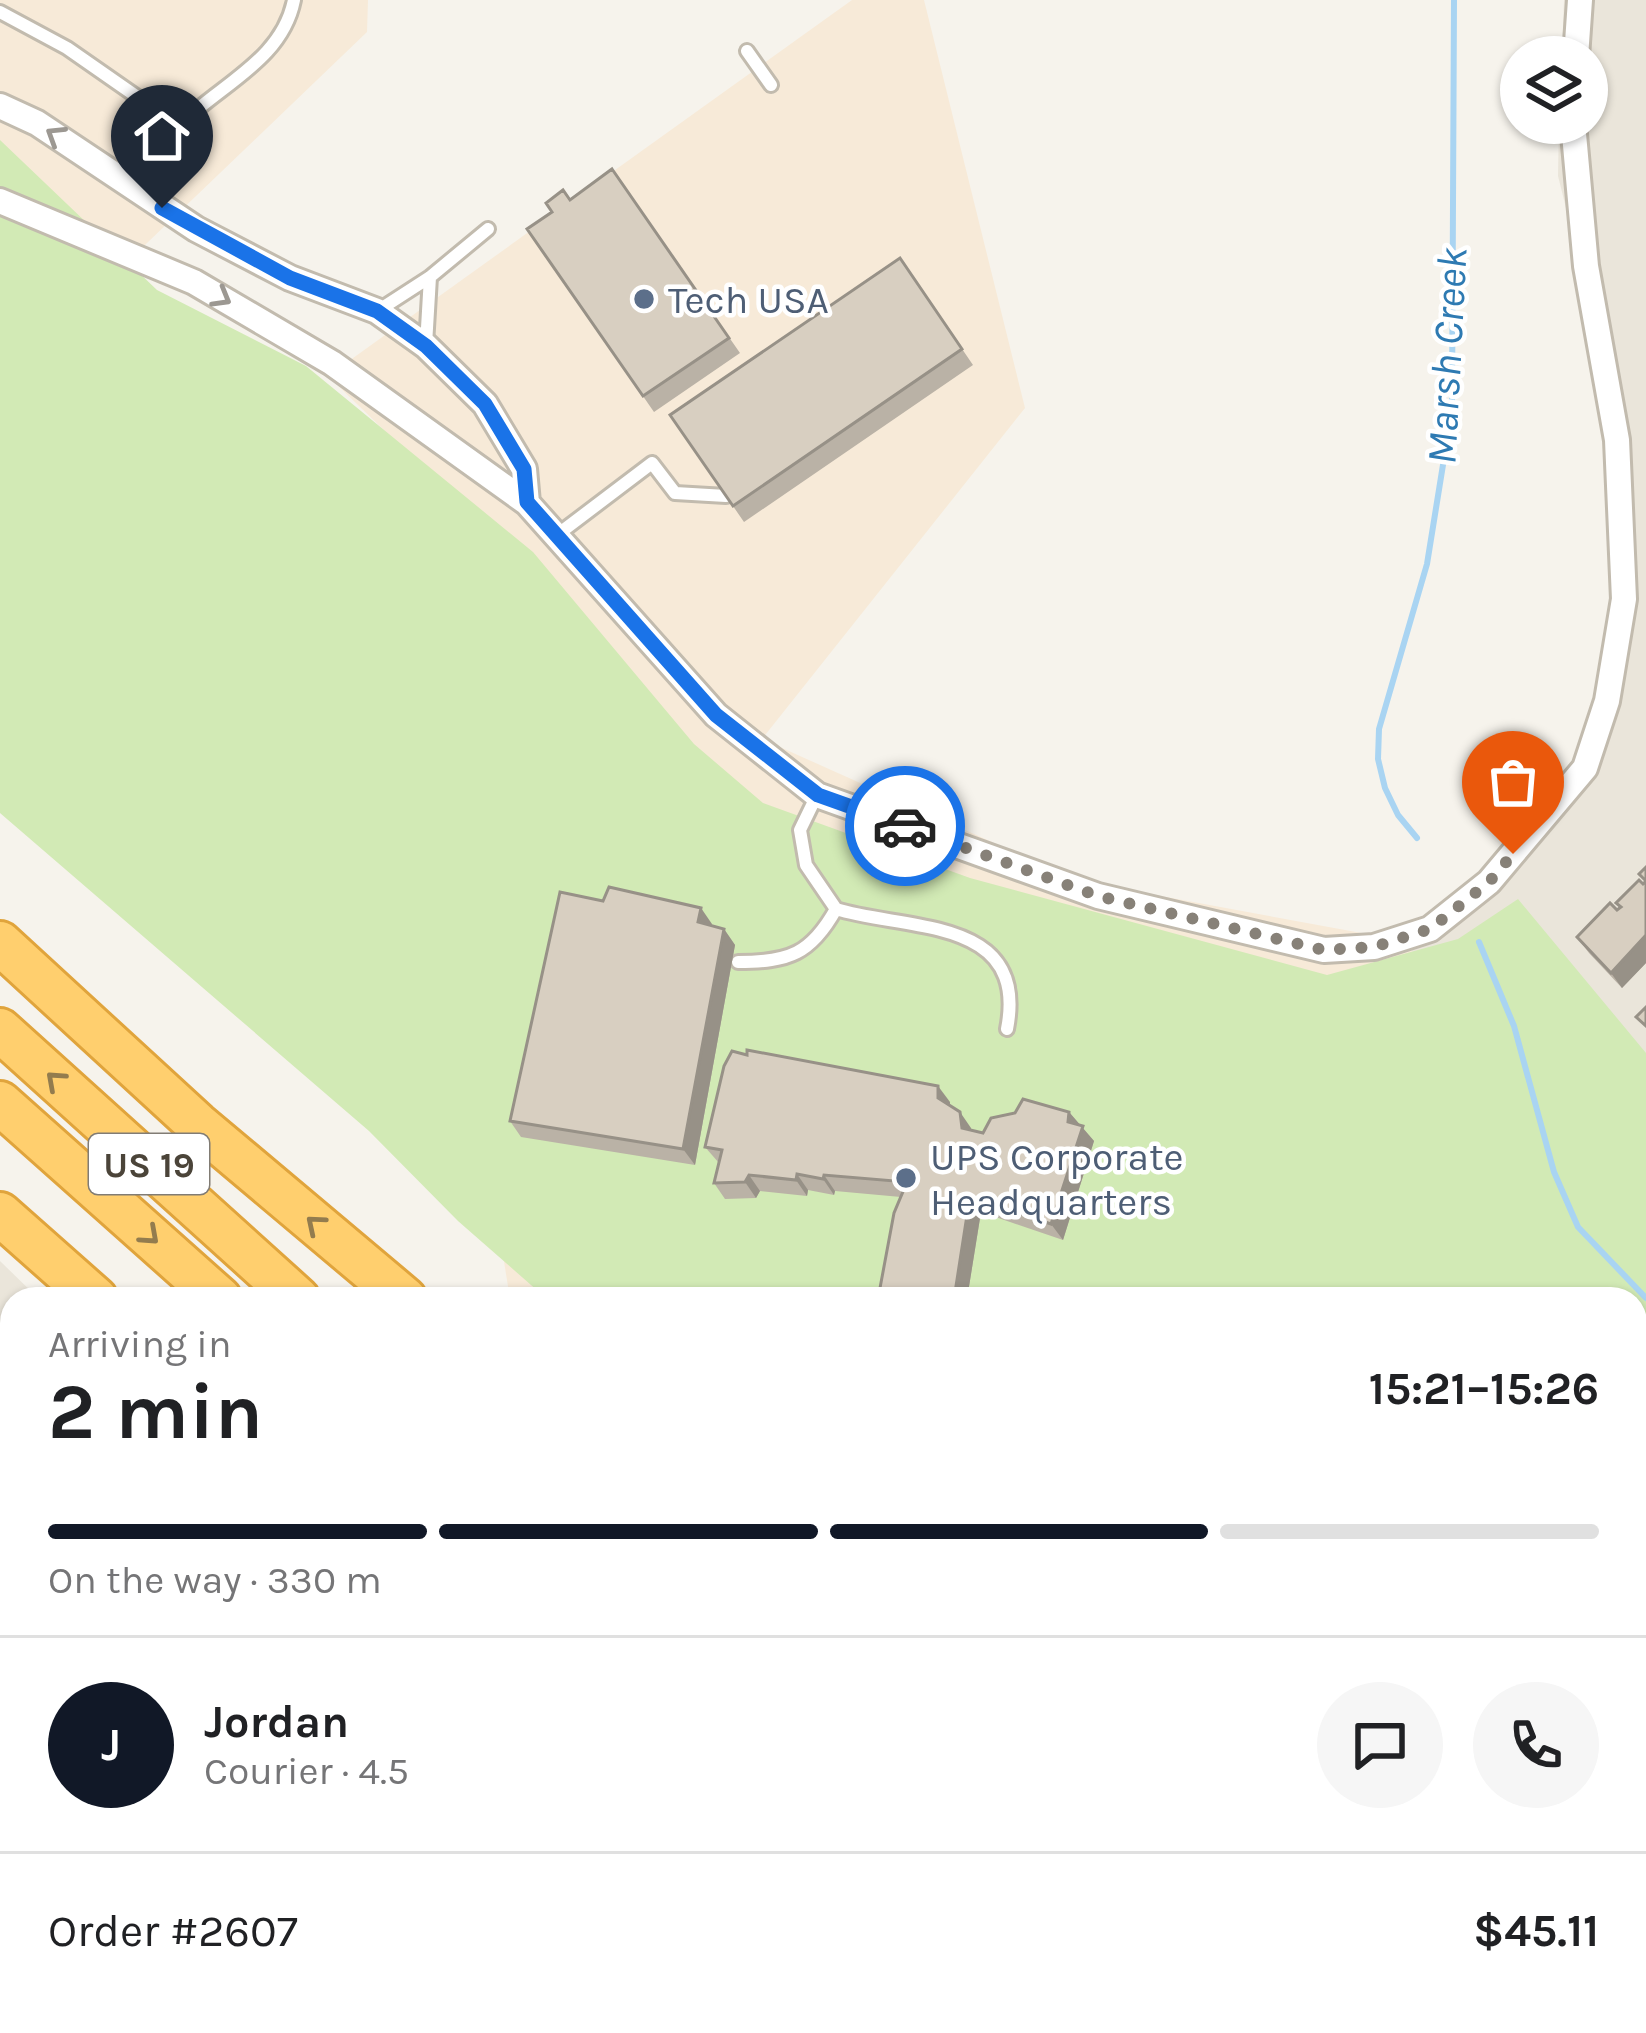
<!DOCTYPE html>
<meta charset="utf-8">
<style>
:root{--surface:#fff;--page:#f6f6f6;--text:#202124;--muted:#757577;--line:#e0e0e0;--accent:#111827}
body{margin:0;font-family:Karla,sans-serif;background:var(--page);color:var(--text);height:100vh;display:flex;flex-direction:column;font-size:45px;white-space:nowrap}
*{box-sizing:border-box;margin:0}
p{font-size:39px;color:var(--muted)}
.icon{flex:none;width:66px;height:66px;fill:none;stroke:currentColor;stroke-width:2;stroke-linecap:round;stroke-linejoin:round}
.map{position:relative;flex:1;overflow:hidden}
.sheet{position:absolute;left:0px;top:1287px;width:1647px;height:747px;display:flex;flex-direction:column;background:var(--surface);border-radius:36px 36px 0 0;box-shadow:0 3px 9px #0004}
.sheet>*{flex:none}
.controls{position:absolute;left:1500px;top:36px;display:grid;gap:24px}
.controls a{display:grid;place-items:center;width:108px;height:108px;border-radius:50%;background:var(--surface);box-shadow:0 3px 9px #0004;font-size:60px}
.pin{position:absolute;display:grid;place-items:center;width:102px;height:102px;color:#fff;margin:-123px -51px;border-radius:50% 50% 50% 0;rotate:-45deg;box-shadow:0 0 12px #0007}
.pin .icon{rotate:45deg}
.courier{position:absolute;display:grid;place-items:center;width:120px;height:120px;margin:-60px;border:9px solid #1a73e8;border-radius:50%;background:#fff;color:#222;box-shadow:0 3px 15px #0007}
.headline em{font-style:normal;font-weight:700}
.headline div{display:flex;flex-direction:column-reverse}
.headline{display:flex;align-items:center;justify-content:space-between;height:204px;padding:0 48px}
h1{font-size:78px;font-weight:700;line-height:90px}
.bar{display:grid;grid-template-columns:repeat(4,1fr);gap:18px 12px;align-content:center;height:144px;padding:0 48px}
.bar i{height:15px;border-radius:9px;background:var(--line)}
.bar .active{background:var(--accent)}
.bar p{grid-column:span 4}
.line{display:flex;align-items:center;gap:30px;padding:0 48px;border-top:3px solid var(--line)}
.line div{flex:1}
.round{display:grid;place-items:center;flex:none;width:126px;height:126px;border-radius:63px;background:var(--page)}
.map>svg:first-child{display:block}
</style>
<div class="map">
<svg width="1646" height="2033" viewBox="0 0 1646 2033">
<rect width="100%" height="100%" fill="#f6f3ec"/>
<path fill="#eae5da" d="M 1564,0 L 1646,0 L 1646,1289 L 1405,941 L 1470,891 L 1588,769 L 1631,612 L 1588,296 L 1558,176 L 1559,123 L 1587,123 L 1587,57 L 1562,57 Z
M 0,1261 L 39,1299 L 12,1299 L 12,2022 L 274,2022 L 264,2033 L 0,2033 Z
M 1646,1617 L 1646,2033 L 1265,2033 L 1257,2022 L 1635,2022 L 1635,1628 Z"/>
<path fill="#f7ead8" d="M 0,0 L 368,0 L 367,32 L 0,384 Z
M 852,0 L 924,0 L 1025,408 L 762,739 L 1079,881 L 1405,941 L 1646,1289 L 1646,1617 L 1635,1628 L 1635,1299 L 510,1299 L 499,1230 L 601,640 L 328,376 Z
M 274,2022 L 819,2022 L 831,2033 L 264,2033 Z"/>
<path fill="#d2eab5" d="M 0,140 L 157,290 L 306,366 L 533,552 L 694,744 L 763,803 L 970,878 L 1327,975 L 1458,939 L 1518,899 L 1646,1053 L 1646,1444 L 1635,1456 L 1635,1299 L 547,1299 L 458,1221 L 369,1131 L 0,813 Z
M 378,2022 L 433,2022 L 418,2033 L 368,2033 Z"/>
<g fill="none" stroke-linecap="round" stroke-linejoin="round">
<path stroke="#a9d4f2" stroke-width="6" d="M 1417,838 L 1398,815 L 1385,788 L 1378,759 L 1379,729 L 1427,564 L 1452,409 L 1454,0
M 1479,942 L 1514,1026 L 1554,1172 L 1578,1227 L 1646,1298"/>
<defs>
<path id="lane" d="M 0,12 L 67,48 L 179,126
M 747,51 L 771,85
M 138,188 C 152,167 164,142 181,124 C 221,84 282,60 294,0
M 379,310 L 430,277 L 488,229
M 426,345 L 430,277
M 557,535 L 652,463 L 675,493 L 726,496
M 817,795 L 800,830 L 806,865 L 836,909 C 907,931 1029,916 1007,1029
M 738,962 C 789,962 811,954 836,909
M 621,2022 L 633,2033
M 760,2022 L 771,2033
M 332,2033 L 343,2022
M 454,2033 L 465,2022"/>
<path id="street" d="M 1576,57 L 1580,0
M 0,106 L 37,123 L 196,229 L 290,278 L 377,311 L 426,346 L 485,404 L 524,469 L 527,503
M 0,201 L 194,282 L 332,363 L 527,503 L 716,715 L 817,795 L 1098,896 L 1324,950 L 1374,947 L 1430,929 L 1489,882 L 1585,768 L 1607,701 L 1624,599 L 1617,440 L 1586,266 L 1573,123
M 1635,1836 L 1646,1831
M 0,1900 L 12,1888"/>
<path id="highway" d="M 0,943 L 197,1124 L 405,1299
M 0,1030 L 298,1299
M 0,1103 L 220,1299
M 0,1214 L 96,1299
M 871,2022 L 882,2033
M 991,2022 L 1002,2033
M 1071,2022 L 1082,2033
M 1185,2022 L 1195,2033
M 1223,2022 L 1233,2033"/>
</defs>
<use href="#lane" stroke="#c2bbae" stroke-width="18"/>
<use href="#street" stroke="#c2bbae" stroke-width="30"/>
<use href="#highway" stroke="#e0a43c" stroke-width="48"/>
<use href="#lane" stroke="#fff" stroke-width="12"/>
<use href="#street" stroke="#fff" stroke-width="24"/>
<use href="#highway" stroke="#ffcf6e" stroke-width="42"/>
<defs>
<path id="rail" d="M 0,1328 L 12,1339
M 0,1364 L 12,1377
M 664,2022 L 675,2033
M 716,2022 L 727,2033"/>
</defs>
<use href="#rail" stroke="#9a9a9a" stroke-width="10"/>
<use href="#rail" stroke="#fff" stroke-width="6" stroke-dasharray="18" stroke-linecap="butt"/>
</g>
<path fill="#bab2a6" d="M 612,169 L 740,353 L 654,412 L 527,229 Z
M 900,258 L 973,365 L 744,522 L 670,415 Z
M 1646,867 L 1646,963 L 1622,988 L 1589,953 L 1577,937 L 1617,910 L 1620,908 L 1616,903 L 1645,882 L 1639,874 Z
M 603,901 L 701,908 L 711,926 L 724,929 L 735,945 L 695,1165 L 521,1137 L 510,1121 Z
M 950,1102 L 950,1105 L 972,1130 L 983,1133 L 1069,1112 L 1094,1141 L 1063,1240 L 981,1212 L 967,1299 L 881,1299 L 901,1197 L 835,1191 L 834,1195 L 808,1190 L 807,1196 L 760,1191 L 756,1198 L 725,1199 L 714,1183 L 719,1163 L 705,1147 Z
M 0,1503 L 12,1514 L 11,1627 L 0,1617 Z
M 0,1622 L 12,1637 L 12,1645 L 7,1650 L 12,1657 L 12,1668 L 0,1680 Z
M 1646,1712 L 1646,1755 L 1635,1758 L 1635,1714 Z
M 0,1727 L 12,1739 L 12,1843 L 0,1856 Z
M 1646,1967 L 1646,2009 L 1637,2033 L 1606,2033 L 1600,2031 L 1595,2023 Z"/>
<path fill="#979187" d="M 701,908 L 712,924 L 709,938 L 698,922 Z
M 724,929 L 735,945 L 695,1165 L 683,1149 Z
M 1646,935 L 1646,963 L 1622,988 L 1611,973 Z
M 938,1086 L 950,1102 L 949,1114 L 938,1098 Z
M 960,1112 L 971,1128 L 973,1144 L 962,1128 Z
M 1069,1112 L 1094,1141 L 1063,1240 L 1051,1224 Z
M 797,1174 L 808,1190 L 807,1196 L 796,1180 Z
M 749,1175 L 760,1191 L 756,1198 L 745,1182 Z
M 824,1175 L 835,1191 L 834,1195 L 823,1179 Z
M 970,1196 L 981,1212 L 967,1299 L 954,1299 Z
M 1646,1985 L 1646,2009 L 1637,2033 L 1629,2033 L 1633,2022 L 1635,2022 L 1635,2015 Z"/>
<path fill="#d8cfc1" stroke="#979187" stroke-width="3" d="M 612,169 L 729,338 L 643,396 L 527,229 L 552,212 L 546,203 L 563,190 L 570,200 Z
M 900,258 L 962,349 L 733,506 L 670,415 Z
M 1646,867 L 1646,881 L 1639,874 Z
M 1639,880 L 1643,884 L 1646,881 L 1646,935 L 1611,973 L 1577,937 L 1610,903 L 1617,910 L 1621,907 L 1616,903 Z
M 609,887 L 701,908 L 698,922 L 724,929 L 683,1149 L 510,1121 L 560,892 L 603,901 Z
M 1646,1007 L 1646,1026 L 1636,1017 Z
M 747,1050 L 938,1086 L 938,1098 L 960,1112 L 962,1128 L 983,1133 L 991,1118 L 1015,1113 L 1023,1099 L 1069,1112 L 1068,1122 L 1083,1126 L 1051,1224 L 970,1196 L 954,1299 L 881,1299 L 880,1288 L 894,1213 L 907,1182 L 824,1175 L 823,1179 L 797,1174 L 796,1180 L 749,1175 L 745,1182 L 714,1183 L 722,1150 L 705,1147 L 724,1066 L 732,1051 L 747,1055 Z
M 0,1503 L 12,1514 L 12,1598 L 0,1611 Z
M 1646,1712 L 1646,1745 L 1635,1748 L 1635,1714 Z
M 0,1727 L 12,1739 L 12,1816 L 0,1828 Z
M 12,1929 L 12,2022 L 95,2022 L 107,2033 L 8,2033 L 0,2025 L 0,1941 Z
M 1635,1964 L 1646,1967 L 1646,1985 L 1635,2015 Z
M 475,2022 L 562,2022 L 573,2033 L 464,2033 Z
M 1454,2022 L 1475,2022 L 1492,2032 L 1448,2033 Z
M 1595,2022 L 1633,2022 L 1629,2033 L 1623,2033 Z"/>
<defs><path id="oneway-chevron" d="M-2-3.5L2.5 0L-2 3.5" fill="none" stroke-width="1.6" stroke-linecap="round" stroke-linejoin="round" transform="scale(3)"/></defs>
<g stroke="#9c9892">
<use href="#oneway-chevron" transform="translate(55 135) rotate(-148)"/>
<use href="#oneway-chevron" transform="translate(222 298) rotate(30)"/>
</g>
<g stroke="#937c4e">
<use href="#oneway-chevron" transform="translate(55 1080) rotate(-138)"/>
<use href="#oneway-chevron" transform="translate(315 1224) rotate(-140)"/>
<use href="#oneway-chevron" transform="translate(150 1236) rotate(42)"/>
</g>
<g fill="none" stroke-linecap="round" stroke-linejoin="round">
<path stroke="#878178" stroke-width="12" stroke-dasharray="0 21.6" d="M 905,826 L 1098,896 L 1324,950 L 1374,947 L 1430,929 L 1489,882 L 1513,854"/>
<path stroke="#1a73e8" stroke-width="15" d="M 162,208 L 290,278 L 377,311 L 426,346 L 485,404 L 524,469 L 527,502 L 716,715 L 818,795 L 905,826"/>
</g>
<g fill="#5c6f8a" stroke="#fff" stroke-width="4.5">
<circle cx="644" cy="299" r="12"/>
<circle cx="906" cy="1178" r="12"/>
</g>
<g text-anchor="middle" stroke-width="9" stroke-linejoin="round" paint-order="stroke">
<rect fill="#fff" stroke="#817c74" stroke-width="3" x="89" y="1134" width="120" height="60" rx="9"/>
<g font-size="36" font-weight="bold" fill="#4b4439">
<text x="149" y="1177">US 19</text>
</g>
<g font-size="39" fill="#4e5e75" stroke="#fff" text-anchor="start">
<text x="668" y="313">Tech USA</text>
<text x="930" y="1170">UPS Corporate<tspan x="930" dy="45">Headquarters</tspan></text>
</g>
<g font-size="42" font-style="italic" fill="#2e7ab2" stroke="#fff">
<text transform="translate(1446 356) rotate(-87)" y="15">Marsh Creek</text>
</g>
</g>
</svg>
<div class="controls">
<a><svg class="icon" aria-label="layers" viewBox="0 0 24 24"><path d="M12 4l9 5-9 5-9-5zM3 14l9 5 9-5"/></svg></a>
</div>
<div class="pin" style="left:1513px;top:854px;background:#ea580c"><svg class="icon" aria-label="bag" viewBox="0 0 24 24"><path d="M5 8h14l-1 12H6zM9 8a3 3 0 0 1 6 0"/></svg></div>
<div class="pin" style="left:162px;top:208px;background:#1f2937"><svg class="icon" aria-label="home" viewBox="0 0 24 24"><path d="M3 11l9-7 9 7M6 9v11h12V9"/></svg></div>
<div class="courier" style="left:905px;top:826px"><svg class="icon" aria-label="car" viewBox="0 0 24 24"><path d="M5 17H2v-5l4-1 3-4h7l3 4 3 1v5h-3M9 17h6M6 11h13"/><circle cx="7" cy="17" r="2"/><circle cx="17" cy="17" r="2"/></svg></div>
<section class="sheet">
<div class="headline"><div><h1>2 min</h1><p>Arriving in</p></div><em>15:21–15:26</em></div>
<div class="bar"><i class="active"></i><i class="active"></i><i class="active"></i><i></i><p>On the way · 330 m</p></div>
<div class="line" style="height:216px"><b class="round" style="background:var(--accent);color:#fff">J</b><div><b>Jordan</b><p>Courier · 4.5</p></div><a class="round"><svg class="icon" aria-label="chat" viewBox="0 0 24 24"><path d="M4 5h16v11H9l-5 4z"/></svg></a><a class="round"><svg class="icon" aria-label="phone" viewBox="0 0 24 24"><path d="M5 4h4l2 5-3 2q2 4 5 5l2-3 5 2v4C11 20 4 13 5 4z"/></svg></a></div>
<div class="line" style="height:156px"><div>Order #2607</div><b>$45.11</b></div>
</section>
</div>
